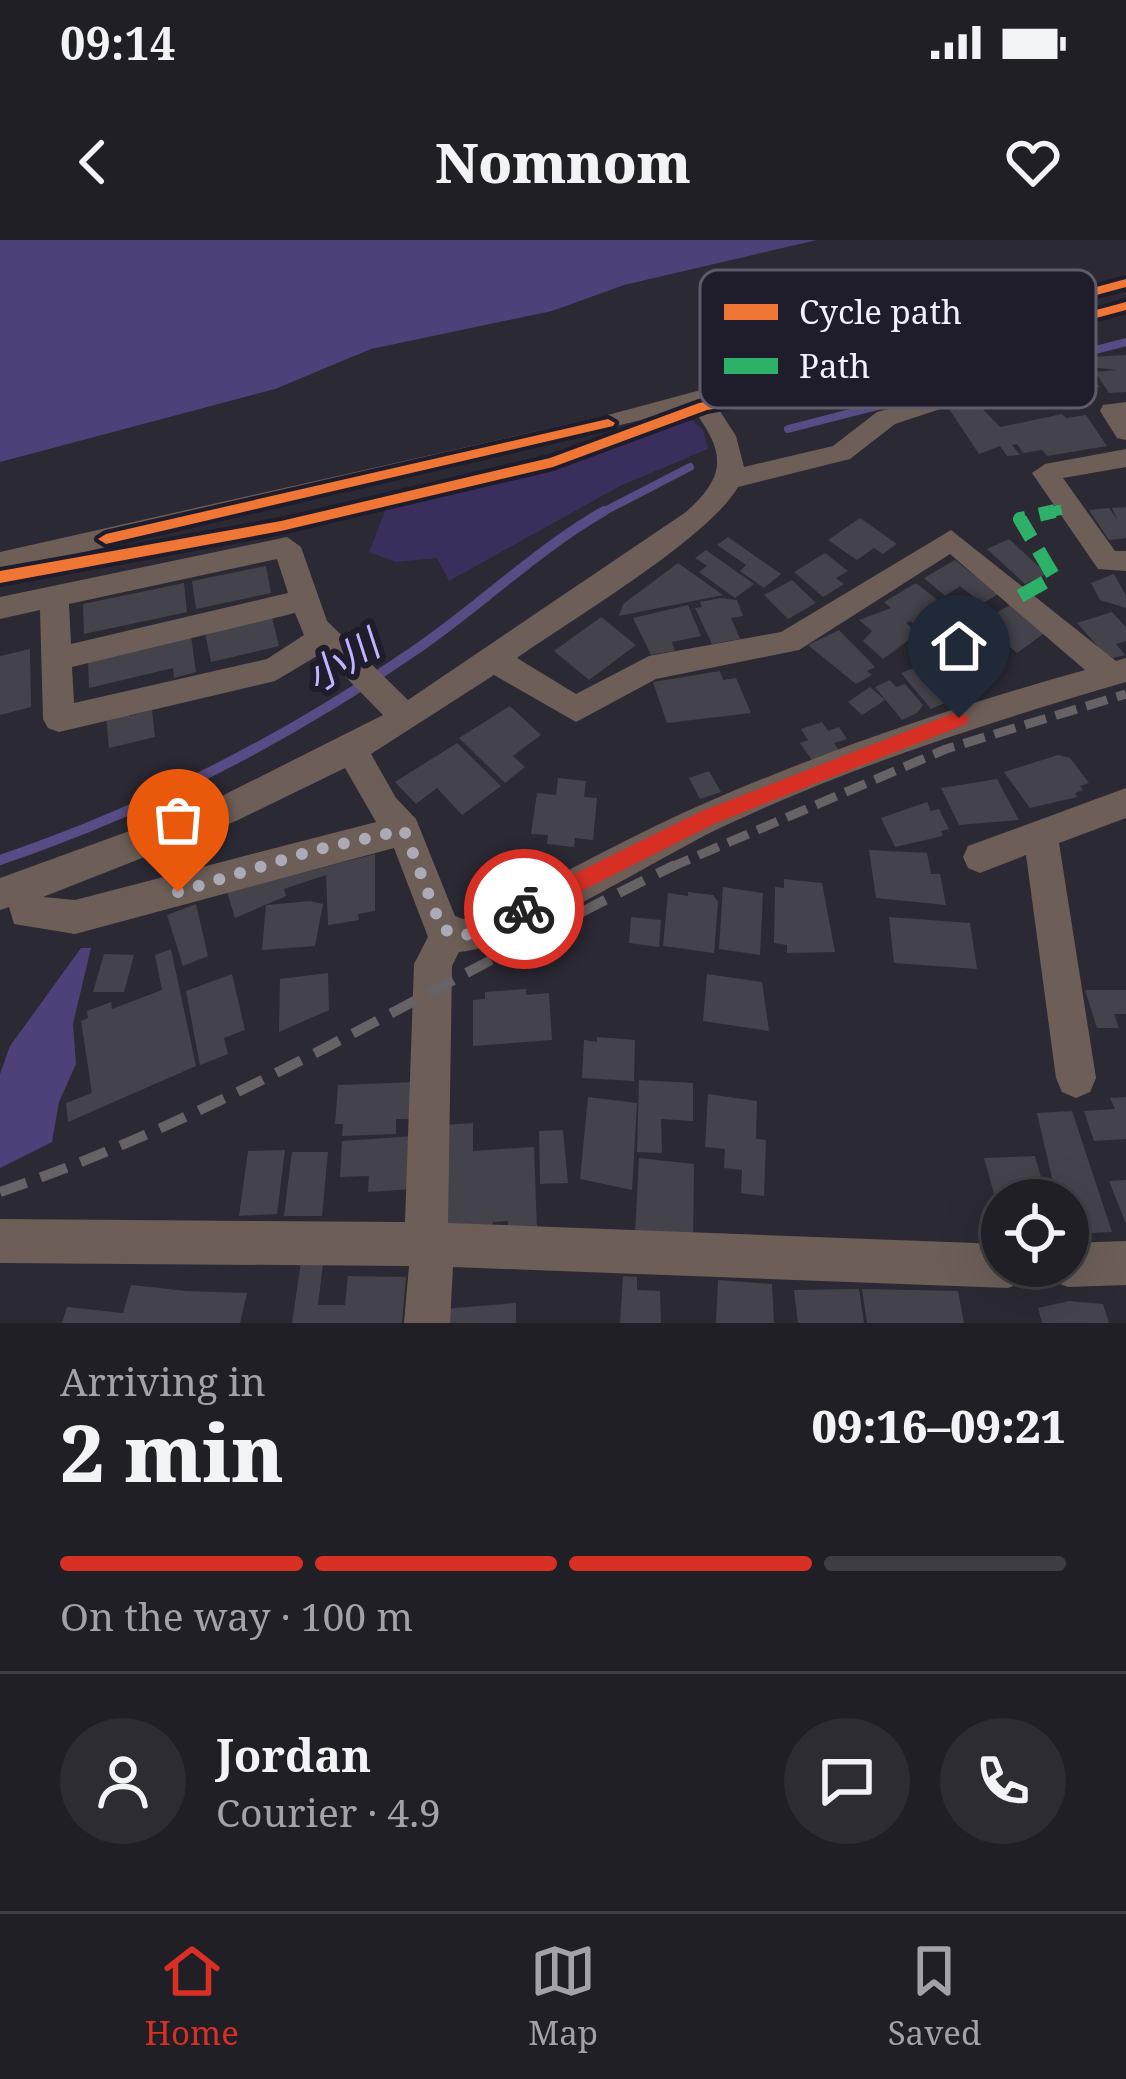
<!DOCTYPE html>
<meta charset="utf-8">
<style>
:root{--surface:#201f26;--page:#2d2c32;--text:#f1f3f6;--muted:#a2a2a7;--line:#3d3d43;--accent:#d93025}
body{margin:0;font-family:"Noto Serif","Noto Sans JP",serif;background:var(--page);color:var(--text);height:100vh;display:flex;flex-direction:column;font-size:45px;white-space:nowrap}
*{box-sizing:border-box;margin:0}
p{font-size:39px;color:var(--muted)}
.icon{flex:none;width:66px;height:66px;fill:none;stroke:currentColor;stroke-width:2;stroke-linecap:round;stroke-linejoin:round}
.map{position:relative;height:1083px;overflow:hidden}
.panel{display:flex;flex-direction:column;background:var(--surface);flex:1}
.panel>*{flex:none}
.fabs{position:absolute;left:981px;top:939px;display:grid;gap:24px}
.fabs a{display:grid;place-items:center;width:108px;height:108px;border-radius:50%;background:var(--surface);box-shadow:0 12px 48px #0002,0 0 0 3px var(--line);font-size:60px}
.pin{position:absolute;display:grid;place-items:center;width:102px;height:102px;color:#fff;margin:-123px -51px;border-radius:50% 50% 50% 0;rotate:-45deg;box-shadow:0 0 12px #0007}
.pin .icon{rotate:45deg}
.courier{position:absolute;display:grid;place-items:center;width:120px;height:120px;margin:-60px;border:9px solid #d93025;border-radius:50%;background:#fff;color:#222;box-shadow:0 3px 15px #0007}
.overview em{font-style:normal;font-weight:800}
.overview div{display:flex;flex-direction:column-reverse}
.overview{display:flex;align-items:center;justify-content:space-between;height:204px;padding:0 60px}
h1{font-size:78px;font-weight:800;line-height:90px}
.bar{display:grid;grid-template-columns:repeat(4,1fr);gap:18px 12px;align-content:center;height:144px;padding:0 60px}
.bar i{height:15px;border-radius:9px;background:var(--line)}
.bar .active{background:var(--accent)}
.bar p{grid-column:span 4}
.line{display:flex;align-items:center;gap:30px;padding:0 60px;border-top:3px solid var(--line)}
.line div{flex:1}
.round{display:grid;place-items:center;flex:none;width:126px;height:126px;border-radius:63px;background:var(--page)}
.status{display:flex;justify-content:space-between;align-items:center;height:84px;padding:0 60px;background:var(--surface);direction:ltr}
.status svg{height:33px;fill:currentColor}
header{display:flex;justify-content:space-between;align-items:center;height:156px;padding:0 60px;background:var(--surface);font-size:54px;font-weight:800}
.tab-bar{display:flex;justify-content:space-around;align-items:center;height:168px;border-top:3px solid var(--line);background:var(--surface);font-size:33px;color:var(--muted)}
.tab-bar a{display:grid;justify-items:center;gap:6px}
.tab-bar .active{color:var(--accent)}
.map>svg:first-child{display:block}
</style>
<div class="status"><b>09:14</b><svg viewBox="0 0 49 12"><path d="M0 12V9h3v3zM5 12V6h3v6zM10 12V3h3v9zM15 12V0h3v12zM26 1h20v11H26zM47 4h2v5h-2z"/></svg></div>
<header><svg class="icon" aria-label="back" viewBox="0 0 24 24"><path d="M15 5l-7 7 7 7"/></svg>Nomnom<svg class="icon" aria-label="heart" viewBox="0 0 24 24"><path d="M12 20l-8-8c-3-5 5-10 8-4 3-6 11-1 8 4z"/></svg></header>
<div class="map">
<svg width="1126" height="1083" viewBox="0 0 1126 1083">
<rect width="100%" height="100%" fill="#2b2933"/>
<path fill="#3a2e5d" d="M 688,177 L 703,190 L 708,209 L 620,246 L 449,341 L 437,318 L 396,322 L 369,312 L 387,266 L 558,227 Z"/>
<path fill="#4e4179" d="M 0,0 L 817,0 L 624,45 L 552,71 L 371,109 L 275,149 L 0,222 Z
M 81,708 L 91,708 L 73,784 L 76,824 L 59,862 L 52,902 L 0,928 L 0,834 L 10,806 Z"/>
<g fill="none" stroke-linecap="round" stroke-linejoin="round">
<path stroke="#584c86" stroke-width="8" d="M 788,189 L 1126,102
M 599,274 L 690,227"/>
<path stroke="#584c86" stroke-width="10" d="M 0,620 C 147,570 283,501 411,413 C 478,368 533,312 604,271"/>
</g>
<path fill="#44434b" d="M 1126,115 L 1126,152 L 1109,153 L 1095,132 L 1117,130 L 1098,128 L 1091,117 Z
M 1076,124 L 1100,147 L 1048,152 L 1036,136 L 1071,131 L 1066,125 Z
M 976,162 L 1000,187 L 1062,174 L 1066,178 L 1086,175 L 1107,206 L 1047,216 L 1042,210 L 1023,213 L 1017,204 L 1012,205 L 1020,215 L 1007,216 L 1000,206 L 979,214 L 947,166 Z
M 1126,267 L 1126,298 L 1109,300 L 1089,270 L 1109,268 L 1117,279 L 1112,268 Z
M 860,278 L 897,304 L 883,314 L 874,308 L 857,320 L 828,300 Z
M 728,297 L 781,334 L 764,348 L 740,331 L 746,325 L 717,305 Z
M 1009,299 L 1047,334 L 1025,344 L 987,309 Z
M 706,310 L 754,344 L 735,358 L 699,332 L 707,326 L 695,318 Z
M 825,313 L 848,331 L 836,338 L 844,344 L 823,357 L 794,332 Z
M 955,320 L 998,354 L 982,364 L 960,346 L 945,356 L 924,338 Z
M 678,323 L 723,355 L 619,376 L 623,364 Z
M 266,326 L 271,353 L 196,369 L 192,341 Z
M 1114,334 L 1126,356 L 1126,368 L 1100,360 L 1091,343 Z
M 792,340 L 816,363 L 788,379 L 764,355 Z
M 184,343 L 187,372 L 84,394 L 83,364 Z
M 916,343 L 960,378 L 939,392 L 925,380 L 916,386 L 910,381 L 906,383 L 918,393 L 883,419 L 863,401 L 872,391 L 859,380 L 891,368 L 884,362 Z
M 721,358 L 737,360 L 743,376 L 731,378 L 740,399 L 712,404 L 695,368 L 702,367 L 700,362 Z
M 1015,362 L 1046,392 L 1017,413 L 981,382 Z
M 688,365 L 701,396 L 672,402 L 675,411 L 651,415 L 633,378 Z
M 1112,372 L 1126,387 L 1126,401 L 1116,404 L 1125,415 L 1109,419 L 1077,383 Z
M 272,377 L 279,406 L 211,422 L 205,393 Z
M 601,377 L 636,405 L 589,440 L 554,411 Z
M 839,390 L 875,427 L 867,431 L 872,435 L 856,444 L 808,405 Z
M 191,396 L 196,432 L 174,438 L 173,428 L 89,448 L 88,419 Z
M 950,407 L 969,423 L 977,435 L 958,443 L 933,415 Z
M 30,409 L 31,467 L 0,475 L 0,416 Z
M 933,420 L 961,456 L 931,469 L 901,433 Z
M 720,431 L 723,440 L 736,438 L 751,473 L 667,483 L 653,442 Z
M 890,440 L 896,447 L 905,444 L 923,465 L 917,473 L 902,480 L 875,447 Z
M 870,447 L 885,460 L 862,475 L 848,462 Z
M 510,466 L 541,495 L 513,516 L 525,527 L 505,543 L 459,498 Z
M 129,470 L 129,476 L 152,470 L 155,497 L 109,508 L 106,476 Z
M 822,482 L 828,491 L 839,487 L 847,499 L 834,503 L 839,511 L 812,520 L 800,503 L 808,500 L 801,489 Z
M 457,503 L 501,546 L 462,575 L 437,548 L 416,564 L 395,542 Z
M 1058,515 L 1070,518 L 1089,543 L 1080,546 L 1083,550 L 1075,553 L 1077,557 L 1030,568 L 1004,532 Z
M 709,531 L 721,552 L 700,559 L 689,538 Z
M 558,538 L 586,541 L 584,557 L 597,558 L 593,600 L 575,598 L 574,607 L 547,604 L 548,595 L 531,594 L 537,553 L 556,555 Z
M 997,539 L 1019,580 L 959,585 L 941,548 Z
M 927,562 L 931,571 L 939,569 L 949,589 L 941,591 L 943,596 L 895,607 L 881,578 Z
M 869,610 L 927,613 L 931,634 L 940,634 L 946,665 L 876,658 Z
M 375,614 L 375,671 L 358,674 L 359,680 L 328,685 L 326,635 L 284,649 L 286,656 L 235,678 L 227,652 Z
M 517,621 L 539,622 L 537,648 L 515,647 Z
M 784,639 L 822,643 L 835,712 L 787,713 L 787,705 L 774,703 L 775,647 L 784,648 Z
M 723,647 L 763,653 L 760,715 L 719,709 Z
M 688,652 L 713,655 L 718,662 L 714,713 L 663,706 L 668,653 L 688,656 Z
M 310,661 L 323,664 L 315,706 L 262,710 L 266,665 Z
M 196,664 L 208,716 L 183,726 L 167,675 Z
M 631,677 L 661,680 L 659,707 L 629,703 Z
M 889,677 L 970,683 L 977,729 L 894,723 Z
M 171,709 L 196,826 L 68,882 L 66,863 L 92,853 L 81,781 L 88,778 L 87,771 L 111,762 L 112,769 L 162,750 L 155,715 Z
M 104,714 L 134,715 L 124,752 L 93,752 Z
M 328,733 L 329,770 L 279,792 L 280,739 Z
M 232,734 L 245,790 L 224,798 L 228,814 L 200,825 L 186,751 Z
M 707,734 L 762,742 L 769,791 L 703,781 Z
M 526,749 L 526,755 L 549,753 L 552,800 L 473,806 L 473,760 L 485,759 L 485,752 Z
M 1085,750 L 1126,750 L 1126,774 L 1114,774 L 1119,788 L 1097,788 Z
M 597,797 L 635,800 L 634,841 L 582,838 L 584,800 L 597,802 Z
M 639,840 L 693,843 L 693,881 L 661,879 L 662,913 L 637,912 Z
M 416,842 L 414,879 L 396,879 L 396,894 L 342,896 L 343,884 L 335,884 L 338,845 Z
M 708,854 L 757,861 L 756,899 L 766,900 L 764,956 L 741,953 L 742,930 L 724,928 L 725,909 L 705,907 Z
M 588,857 L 637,863 L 632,950 L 580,939 Z
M 1126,857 L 1126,899 L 1094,901 L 1084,871 L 1115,869 L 1110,858 Z
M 1072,871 L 1112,992 L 1068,994 L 1068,960 L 1057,960 L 1037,873 Z
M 473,883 L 473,911 L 534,907 L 537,989 L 508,991 L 508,981 L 493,982 L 492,987 L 440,991 L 442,885 Z
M 563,890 L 568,943 L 540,944 L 539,891 Z
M 415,896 L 414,949 L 368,952 L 369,936 L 340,937 L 342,901 Z
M 285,910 L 277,974 L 239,976 L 248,911 Z
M 292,912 L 328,912 L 322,976 L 284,976 Z
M 1035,916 L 1047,958 L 1002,960 L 1001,979 L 984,918 Z
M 639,918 L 694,924 L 693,1001 L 635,995 Z
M 1126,940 L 1126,984 L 1109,941 Z
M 301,1022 L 323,1023 L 318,1065 L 345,1065 L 348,1036 L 406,1037 L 402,1083 L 292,1083 Z
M 623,1036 L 637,1037 L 637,1050 L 660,1051 L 661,1083 L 620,1083 Z
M 718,1040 L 772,1044 L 774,1083 L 716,1083 Z
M 131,1045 L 187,1051 L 247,1053 L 240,1083 L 62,1083 L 67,1067 L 123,1073 Z
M 859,1049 L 864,1083 L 798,1083 L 794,1050 Z
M 862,1049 L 958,1051 L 964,1083 L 867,1083 Z
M 1069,1061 L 1103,1064 L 1109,1083 L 1042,1083 L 1038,1068 Z
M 516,1063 L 516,1083 L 443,1083 L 444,1069 Z"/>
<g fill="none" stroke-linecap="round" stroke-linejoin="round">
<path fill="#6d5f58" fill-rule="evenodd" d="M 1126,36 L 1126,50 L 714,162 L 736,196 L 744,227 L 833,206 L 877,172 L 974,146 L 986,154 L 895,184 L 850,219 L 738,247 C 709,298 571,380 517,418 L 576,454 L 649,416 L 781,392 L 951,290 L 1116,421 L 1126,418 L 1126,442 C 989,482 852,526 722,587 C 663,615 514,709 459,712 L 452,726 L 448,983 L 1002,1004 L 1002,1026 L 1030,1026 L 1024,1042 L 1008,1048 L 453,1027 L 450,1083 L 404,1083 L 409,1026 L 0,1023 L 0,979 L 405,982 L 414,724 L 428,697 L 394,608 L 75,694 L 14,684 L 9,667 L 0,670 L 0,638 L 212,561 L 383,475 L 322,413 L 275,441 L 59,492 L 48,488 L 43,479 L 40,370 L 0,379 L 0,357 L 287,297 L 301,307 L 327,381 L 408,460 L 686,272 C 728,235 725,211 692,168 L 0,332 L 0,312 L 604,176 ZM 950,314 L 1085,430 C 955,466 827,510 703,564 C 622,599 546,646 463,679 L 455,676 L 416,579 L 396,558 L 371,514 L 494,435 L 576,482 L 656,439 L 799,410 ZM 277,319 L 288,353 L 71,404 L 69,364 ZM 295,373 L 304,395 L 267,419 L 74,463 L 72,427 ZM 345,528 L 376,582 L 75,660 L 43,657 L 236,581 Z
M 1126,162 L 1126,200 L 1117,198 L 1100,171 L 1103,165 Z
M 1126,209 L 1126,227 L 1063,238 L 1115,311 L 1126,311 L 1126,331 L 1098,329 L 1032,233 L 1045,224 Z
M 1126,548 L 1126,578 L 1059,603 L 1096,838 L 1090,852 L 1076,858 L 1062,852 L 1056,838 L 1026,615 L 980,633 L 968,628 L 963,617 L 968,606 Z
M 1126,1001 L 1126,1045 L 1068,1047 L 1052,1041 L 1046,1026 L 1068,1026 L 1068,1003 Z"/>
<path stroke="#676265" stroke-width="9" stroke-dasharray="22 10" stroke-linecap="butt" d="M 669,628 L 946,509 L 1126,454"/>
<path stroke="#676265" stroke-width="10" stroke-dasharray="28 15" stroke-linecap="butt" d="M 0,952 C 237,871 451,734 675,625"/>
<path stroke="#2db169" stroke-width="10" stroke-dasharray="21 10" stroke-linecap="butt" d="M 1041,274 L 1070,268"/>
<path stroke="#2db169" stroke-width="14" stroke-dasharray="28 14" stroke-linecap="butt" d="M 1020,356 L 1054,337 L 1020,279 L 1055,271"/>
<defs>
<path id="cycleway" d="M 1126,39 L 1126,47 L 782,140 L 775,136 L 777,133 Z
M 1126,62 L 1126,70 L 838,147 L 707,170 L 553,227 L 281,291 L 0,343 L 0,331 L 281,281 L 550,218 L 699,163 L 838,139 Z
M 608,179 L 615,183 L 613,186 L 106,304 L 98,299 L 106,294 Z"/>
</defs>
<use href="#cycleway" stroke="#1f1c2c" stroke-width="8"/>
<use href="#cycleway" fill="#f07635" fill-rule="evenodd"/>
</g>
<path fill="#d93025" d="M 959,471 L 969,478 L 966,484 L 716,583 L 532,676 L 517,676 L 517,662 L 702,571 Z"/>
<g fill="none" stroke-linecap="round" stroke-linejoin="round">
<path stroke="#acaab6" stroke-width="12" stroke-dasharray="0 21.6" d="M 178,652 L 315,610 L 404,590 L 442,689 L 464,696 L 524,669"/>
</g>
<g text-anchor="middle" stroke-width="12" stroke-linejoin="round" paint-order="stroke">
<g font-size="39" font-style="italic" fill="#c2b4fe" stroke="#1f1c2c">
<text transform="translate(342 421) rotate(-32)" y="14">小川</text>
</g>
</g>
<rect x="700" y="30" width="396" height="138" rx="18" fill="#1f1c2c" stroke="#5e5c6a" stroke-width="3"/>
<rect x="724" y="64" width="54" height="16" fill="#f07635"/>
<rect x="724" y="118" width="54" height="16" fill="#2db169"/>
<g font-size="33" fill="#f2f0fc">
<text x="799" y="84">Cycle path</text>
<text x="799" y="138">Path</text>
</g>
</svg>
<div class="fabs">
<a><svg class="icon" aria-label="locate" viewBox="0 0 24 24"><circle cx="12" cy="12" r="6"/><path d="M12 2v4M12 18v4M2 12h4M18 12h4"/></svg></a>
</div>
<div class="pin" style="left:178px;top:652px;background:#ea580c"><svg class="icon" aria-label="bag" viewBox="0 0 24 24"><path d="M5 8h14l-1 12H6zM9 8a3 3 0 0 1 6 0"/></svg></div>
<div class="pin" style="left:959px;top:478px;background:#1f2937"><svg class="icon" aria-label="home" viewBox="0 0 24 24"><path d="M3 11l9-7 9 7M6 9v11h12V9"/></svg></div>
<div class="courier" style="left:524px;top:669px"><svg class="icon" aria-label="bike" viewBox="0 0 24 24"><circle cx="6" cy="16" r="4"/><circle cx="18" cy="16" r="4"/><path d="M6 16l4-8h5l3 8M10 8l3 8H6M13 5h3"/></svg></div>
</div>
<section class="panel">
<div class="overview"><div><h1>2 min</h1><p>Arriving in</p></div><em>09:16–09:21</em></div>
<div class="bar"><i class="active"></i><i class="active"></i><i class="active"></i><i></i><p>On the way · 100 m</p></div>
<div class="line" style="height:216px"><a class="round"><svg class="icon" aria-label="person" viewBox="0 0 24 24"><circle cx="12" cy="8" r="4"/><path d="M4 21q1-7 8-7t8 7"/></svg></a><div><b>Jordan</b><p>Courier · 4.9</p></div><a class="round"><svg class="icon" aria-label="chat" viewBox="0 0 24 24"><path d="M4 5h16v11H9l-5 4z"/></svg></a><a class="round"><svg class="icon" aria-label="phone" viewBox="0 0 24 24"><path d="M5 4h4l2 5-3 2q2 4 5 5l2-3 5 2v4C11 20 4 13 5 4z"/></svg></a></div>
</section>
<nav class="tab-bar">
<a class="active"><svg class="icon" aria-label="home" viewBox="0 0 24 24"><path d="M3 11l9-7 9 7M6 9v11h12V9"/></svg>Home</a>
<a><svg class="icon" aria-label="map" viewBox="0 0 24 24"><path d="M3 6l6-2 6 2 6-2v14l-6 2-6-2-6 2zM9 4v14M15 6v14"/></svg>Map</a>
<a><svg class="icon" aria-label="saved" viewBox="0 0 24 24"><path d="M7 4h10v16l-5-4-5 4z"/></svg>Saved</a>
</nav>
